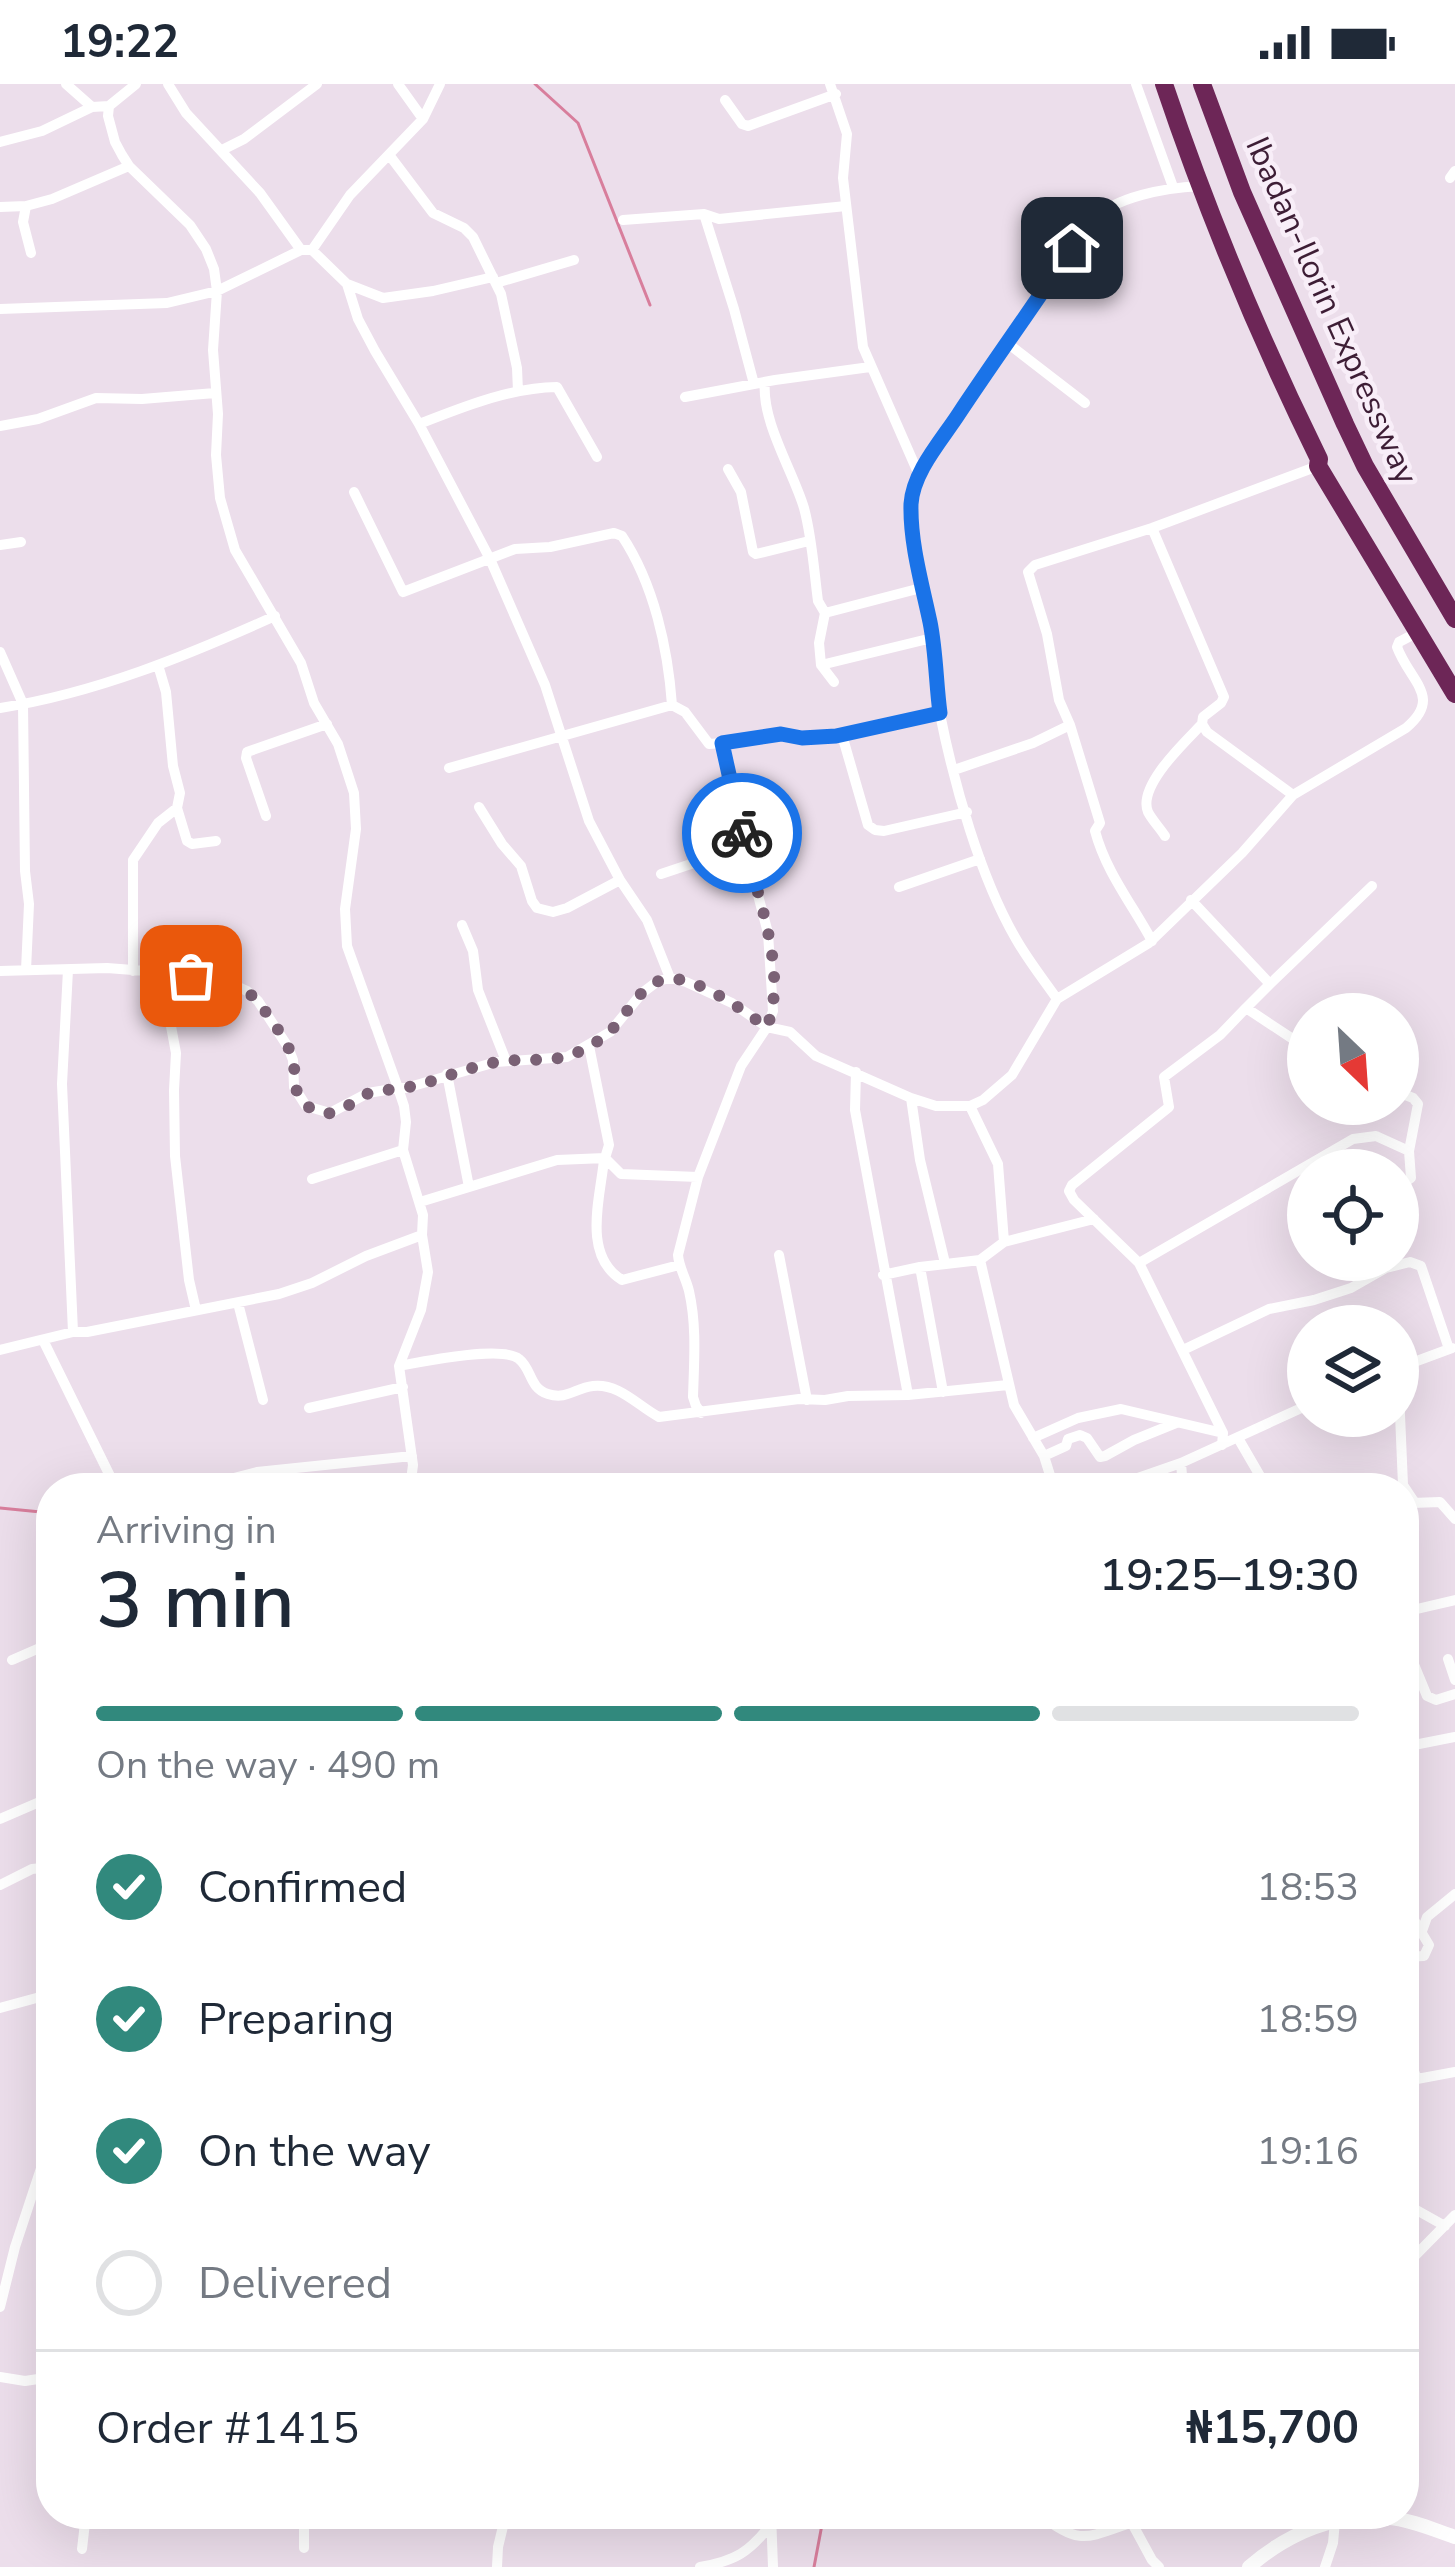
<!DOCTYPE html>
<meta charset="utf-8">
<style>
:root{--surface:#fff;--page:#f6f6f7;--text:#1f2937;--muted:#747a83;--line:#e0e1e3;--accent:#31897d}
body{margin:0;font-family:"Nunito Sans",sans-serif;background:var(--page);color:var(--text);height:100vh;display:flex;flex-direction:column;font-size:45px;white-space:nowrap}
*{box-sizing:border-box;margin:0}
p{font-size:39px;color:var(--muted)}
.icon{flex:none;width:66px;height:66px;fill:none;stroke:currentColor;stroke-width:2;stroke-linecap:round;stroke-linejoin:round}
.map{position:relative;flex:1;overflow:hidden}
.details{position:absolute;left:36px;top:1389px;width:1383px;height:1056px;display:flex;flex-direction:column;background:var(--surface);border-radius:48px;box-shadow:0 12px 48px #0002}
.details>*{flex:none}
.needle{width:78px;rotate:155deg}
.buttons{position:absolute;left:1287px;top:909px;display:grid;gap:24px}
.buttons a{display:grid;place-items:center;width:132px;height:132px;border-radius:50%;background:var(--surface);box-shadow:0 12px 48px #0002;font-size:60px}
.pin{position:absolute;display:grid;place-items:center;width:102px;height:102px;color:#fff;margin:-51px;border-radius:24px;box-shadow:0 6px 18px #0006}
.courier{position:absolute;display:grid;place-items:center;width:120px;height:120px;margin:-60px;border:9px solid #1a73e8;border-radius:50%;background:#fff;color:#222;box-shadow:0 3px 15px #0007}
.head em{font-style:normal;font-weight:600}
.head div{display:flex;flex-direction:column-reverse}
.head{display:flex;align-items:center;justify-content:space-between;height:204px;padding:0 60px}
h1{font-size:78px;font-weight:600;line-height:90px}
.bar{display:grid;grid-template-columns:repeat(4,1fr);gap:18px 12px;align-content:center;height:144px;padding:0 60px}
.bar i{height:15px;border-radius:9px;background:var(--line)}
.bar .selected{background:var(--accent)}
.bar p{grid-column:span 4}
.line{display:flex;align-items:center;gap:30px;padding:0 60px;border-top:3px solid var(--line)}
.line div{flex:1}
ol{padding:0 60px;list-style:none}
li{display:flex;align-items:center;gap:36px;height:132px}
li p{margin-inline-start:auto}
li .icon{padding:12px;border-radius:50%;background:var(--accent);color:#fff;stroke-width:4}
li:last-child{color:var(--muted)}
li i{width:66px;height:66px;border:6px solid var(--line);border-radius:50%}
.status{display:flex;justify-content:space-between;align-items:center;height:84px;padding:0 60px;background:var(--surface);direction:ltr}
.status svg{height:33px;fill:currentColor}
.map>svg:first-child{display:block}
</style>
<div class="status"><b>19:22</b><svg viewBox="0 0 49 12"><path d="M0 12V9h3v3zM5 12V6h3v6zM10 12V3h3v9zM15 12V0h3v12zM26 1h20v11H26zM47 4h2v5h-2z"/></svg></div>
<div class="map">
<svg width="1455" height="2483" viewBox="0 0 1455 2483">
<rect width="100%" height="100%" fill="#ecdeeb"/>
<g fill="none" stroke-linecap="round" stroke-linejoin="round">
<path stroke="#d87e9c" stroke-width="3" d="M 535,0 L 578,39 L 650,221
M 0,1424 L 51,1429
M 814,2483 L 824,2430"/>
<path stroke="#fff" stroke-width="10" d="M 66,0 L 92,23
M 136,0 L 109,22 L 108,32 L 115,58 L 122,71 L 129,82 L 190,141 L 206,165 L 214,185 L 217,207 L 213,266 L 218,330 L 216,371 L 220,414 L 235,466 L 301,579 L 314,619 L 338,660 L 354,709 L 356,745 L 345,825 L 347,862 L 398,1004 L 406,1004 L 496,978 L 567,973 L 610,948 L 642,909 L 658,897 L 670,894 L 686,898 L 732,919 L 767,943 L 790,948 L 816,972 L 911,1014 L 936,1022 L 970,1022 L 983,1016 L 1012,991 L 1057,915 L 1149,859 L 1242,769 L 1293,711 L 1406,644 C 1443,613 1410,598 1397,563 L 1399,558 L 1418,548
M 168,0 L 186,29 L 260,109 L 301,166 L 312,166 L 347,200 L 358,235 L 375,267 L 419,340 L 490,475 L 545,601 L 589,737 L 620,796 L 647,836 L 670,894
M 398,0 L 423,35
M 830,0 L 847,50 L 843,94 L 863,263 L 919,391
M 1136,0 L 1173,103
M 725,16 L 742,40 L 748,42 L 836,10
M 0,58 L 42,47 L 92,23 L 109,22
M 222,66 L 244,55 L 317,0
M 390,72 L 433,129 L 464,144 L 473,153 L 501,210 L 517,284 L 518,307
M 1450,94 L 1455,87
M 0,123 L 26,122
M 704,130 L 734,225 L 754,300
M 623,136 L 704,130 L 719,135 L 846,122
M 312,166 L 350,111 L 423,35 L 440,0
M 31,169 L 23,138 L 26,122 L 52,115 L 129,82
M 496,199 L 574,176
M 347,200 L 383,214 L 433,207 L 493,193
M 0,225 L 167,219 L 217,207 L 301,166
M 1006,258 L 1085,319
M 765,298 C 761,337 793,387 804,424 C 812,453 814,487 818,517 L 825,529 L 819,559 L 821,581
M 685,313 L 775,296 L 870,283
M 419,340 C 463,323 508,304 557,303 L 597,373
M 0,342 L 38,335 L 96,314 L 142,315 L 215,309
M 728,385 L 741,408 L 753,468 L 756,470 L 809,457
M 354,408 L 403,508 L 515,465 L 550,463 L 614,449 L 622,452 C 654,500 668,565 672,621
M 1152,444 L 1224,613 L 1221,619 L 1203,633 L 1202,640 L 1207,648 L 1293,711
M 0,461 L 21,458
M 825,529 L 921,504
M 0,568 L 23,620 L 25,787 L 29,820 L 26,886
M 158,581 L 166,608 L 173,682 L 180,709 L 177,724 L 187,757 L 192,760 L 216,757
M 834,598 L 821,581 L 932,554
M 0,624 C 96,609 186,572 275,532
M 842,651 L 868,741 L 875,746 L 884,747 L 967,728
M 723,659 L 781,650 L 801,654 L 836,652 L 940,629
M 449,684 L 672,621 L 685,628 L 709,660 L 723,659 L 745,762 L 768,849 L 773,927 L 767,943 L 741,982 L 698,1093 L 678,1171 C 679,1184 686,1194 689,1207 C 697,1242 694,1278 693,1313 L 696,1322 L 701,1329
M 954,686 L 1033,659 L 1070,641
M 479,723 L 502,760 L 521,782 L 532,817 L 537,824 L 553,828 L 567,824 L 620,796
M 266,732 L 246,674 L 247,668 L 327,640
M 1165,752 C 1160,744 1152,736 1148,728 C 1137,702 1186,657 1202,640
M 661,790 L 745,762
M 899,803 L 980,775
M 1191,816 L 1270,900 L 1372,802
M 462,841 L 473,867 L 478,906 L 506,977
M 1152,857 C 1132,820 1106,788 1095,747 L 1100,739 L 1070,641 L 1059,616 L 1047,550 L 1028,488 L 1035,481 L 1152,444 L 1318,382
M 68,886 L 62,1000 L 73,1248
M 0,887 L 107,884 L 172,889 L 232,900 L 247,907 L 258,917 L 288,963 L 293,976 L 294,1003 L 306,1022 L 330,1029 L 368,1009 L 398,1004 L 404,1022 L 406,1038 L 403,1066 L 423,1131 L 422,1151 L 428,1188 L 421,1226 L 399,1282 L 413,1381 L 410,1404
M 133,887 L 133,776 L 158,739 L 177,724
M 172,889 L 170,937 L 176,969 L 174,1006 L 175,1072 L 189,1196 L 196,1226
M 1057,915 C 1043,895 1028,876 1016,855 C 980,793 954,700 940,630 C 934,600 936,569 930,539 C 923,502 904,440 914,404 C 921,379 942,355 956,333 C 1000,267 1046,203 1090,137 C 1117,112 1165,104 1200,102
M 1246,924 L 1270,900
M 589,962 L 609,1061 L 605,1074
M 856,988 L 855,1026 L 908,1311
M 447,990 L 469,1103
M 1398,1008 L 1413,1014 L 1418,1020 L 1409,1067 L 1411,1094 L 1398,1103
M 911,1014 L 920,1076 L 945,1179
M 970,1022 L 998,1080 L 1004,1158
M 604,1076 C 600,1115 582,1171 622,1196 L 679,1181
M 312,1095 L 403,1066
M 420,1118 L 557,1076 L 605,1074 L 621,1090 L 698,1093
M 779,1171 L 807,1316
M 980,1176 L 1014,1321 L 1044,1372 L 1054,1404
M 1381,1176 L 1386,1184 L 1410,1178 L 1421,1182 L 1449,1265
M 1139,1179 L 1353,1055 L 1376,1052 L 1409,1067
M 920,1183 L 943,1308
M 883,1191 L 920,1183 L 980,1176 L 1004,1158 L 1094,1135
M 238,1219 L 263,1316
M 43,1256 L 111,1394
M 0,1266 L 73,1248 L 87,1248 L 279,1210 L 312,1199 L 366,1172 L 422,1151
M 1183,1266 L 1269,1225 L 1314,1216 L 1351,1204 L 1386,1184
M 399,1282 C 421,1278 502,1261 519,1275 C 532,1285 529,1304 548,1310 C 567,1316 575,1304 593,1302 C 619,1299 638,1322 659,1333 L 799,1315 L 825,1316 L 848,1312 L 908,1311 L 1008,1301
M 1398,1284 L 1403,1401 L 1415,1419
M 1398,1284 L 1452,1264
M 309,1324 L 403,1303
M 1033,1354 L 1078,1334 L 1121,1325 L 1223,1349
M 1238,1354 L 1267,1404
M 1222,1361 L 1223,1349 L 1139,1179 L 1074,1116 L 1069,1107 L 1072,1101 L 1169,1023 L 1164,993 L 1220,951 L 1246,924 L 1308,965
M 1044,1372 L 1066,1362 L 1068,1355 L 1080,1351 L 1087,1354 L 1100,1373 L 1105,1372 L 1134,1356 L 1176,1339
M 1181,1379 L 1183,1404
M 226,1396 L 257,1388 L 412,1372
M 1109,1404 L 1181,1379 L 1308,1321
M 1412,1419 L 1440,1418 L 1455,1435
M 1412,1527 L 1408,1566 L 1427,1612 L 1436,1616 L 1455,1610
M 1404,1528 L 1455,1516
M 1448,1575 L 1455,1596
M 12,1576 L 51,1559
M 1404,1663 L 1455,1653
M 0,1735 L 51,1713
M 0,1801 L 32,1785 L 51,1783
M 1404,1819 L 1429,1861 L 1424,1872 L 1404,1873
M 1422,1847 L 1427,1833 L 1455,1810
M 0,1924 L 51,1910
M 1404,1962 L 1417,1995
M 1404,2003 L 1417,1995 L 1455,1988
M 1404,2119 L 1445,2142
M 1404,2183 L 1455,2131
M 0,2223 L 15,2163 L 51,2054
M 0,2293 L 25,2297 L 51,2293
M 304,2430 L 304,2464
M 771,2430 L 773,2483
M 1039,2430 C 1080,2461 1084,2455 1130,2439
M 1127,2430 L 1152,2476 L 1159,2483
M 82,2465 L 86,2430
M 497,2483 L 498,2463 L 506,2430
M 700,2483 C 735,2477 750,2468 771,2440
M 1325,2483 L 1333,2459 L 1335,2437"/>
<path stroke="#fff" stroke-width="14" d="M 1249,2483 C 1288,2449 1337,2428 1390,2434 C 1412,2436 1434,2446 1455,2453"/>
<path stroke="#6d2657" stroke-width="18" d="M 1164,0 C 1207,128 1259,253 1319,375 L 1318,382 L 1455,610
M 1202,0 L 1242,108 L 1345,340 L 1365,382 L 1455,535"/>
</g>
<g fill="none" stroke-linecap="round" stroke-linejoin="round">
<path stroke="#7a6175" stroke-width="12" stroke-dasharray="0 21.6" d="M 191,892 C 208,895 229,896 244,905 C 259,915 286,955 292,972 C 298,993 289,1017 315,1026 C 322,1029 325,1030 333,1029 C 345,1027 353,1016 364,1011 C 379,1005 395,1006 409,1003 C 442,996 473,980 506,977 C 531,974 555,979 578,968 C 589,963 601,956 609,948 C 628,932 641,896 669,895 C 699,893 743,927 767,943 C 789,886 755,807 742,749"/>
<path stroke="#1a73e8" stroke-width="15" d="M 742,749 L 722,659 L 781,650 L 802,654 L 836,652 L 940,629 C 936,599 936,568 930,538 C 922,500 910,459 911,420 C 913,388 941,357 958,331 C 995,275 1035,220 1072,164"/>
</g>
<g text-anchor="middle" stroke-width="9" stroke-linejoin="round" paint-order="stroke">
<g font-size="33" fill="#3d1d35" stroke="#f8eef8">
<text transform="translate(1333 226) rotate(66)" y="12">Ibadan-Ilorin Expressway</text>
</g>
</g>
</svg>
<div class="buttons">
<a><svg class="needle" viewBox="-14 -14 28 28"><path d="M0-13l5 13h-10z" fill="#e53935"/><path d="M0 13l5-13h-10z" fill="#747a83"/></svg></a>
<a><svg class="icon" aria-label="locate" viewBox="0 0 24 24"><circle cx="12" cy="12" r="6"/><path d="M12 2v4M12 18v4M2 12h4M18 12h4"/></svg></a>
<a><svg class="icon" aria-label="layers" viewBox="0 0 24 24"><path d="M12 4l9 5-9 5-9-5zM3 14l9 5 9-5"/></svg></a>
</div>
<div class="pin" style="left:191px;top:892px;background:#ea580c"><svg class="icon" aria-label="bag" viewBox="0 0 24 24"><path d="M5 8h14l-1 12H6zM9 8a3 3 0 0 1 6 0"/></svg></div>
<div class="pin" style="left:1072px;top:164px;background:#1f2937"><svg class="icon" aria-label="home" viewBox="0 0 24 24"><path d="M3 11l9-7 9 7M6 9v11h12V9"/></svg></div>
<div class="courier" style="left:742px;top:749px"><svg class="icon" aria-label="bike" viewBox="0 0 24 24"><circle cx="6" cy="16" r="4"/><circle cx="18" cy="16" r="4"/><path d="M6 16l4-8h5l3 8M10 8l3 8H6M13 5h3"/></svg></div>
<section class="details">
<div class="head"><div><h1>3 min</h1><p>Arriving in</p></div><em>19:25–19:30</em></div>
<div class="bar"><i class="selected"></i><i class="selected"></i><i class="selected"></i><i></i><p>On the way · 490 m</p></div>
<ol>
<li><svg class="icon" aria-label="check" viewBox="0 0 24 24"><path d="M5 12l5 5 9-10"/></svg>Confirmed<p>18:53</p></li>
<li><svg class="icon" aria-label="check" viewBox="0 0 24 24"><path d="M5 12l5 5 9-10"/></svg>Preparing<p>18:59</p></li>
<li><svg class="icon" aria-label="check" viewBox="0 0 24 24"><path d="M5 12l5 5 9-10"/></svg>On the way<p>19:16</p></li>
<li><i></i>Delivered</li>
</ol>
<div class="line" style="height:156px"><div>Order #1415</div><b>₦15,700</b></div>
</section>
</div>
